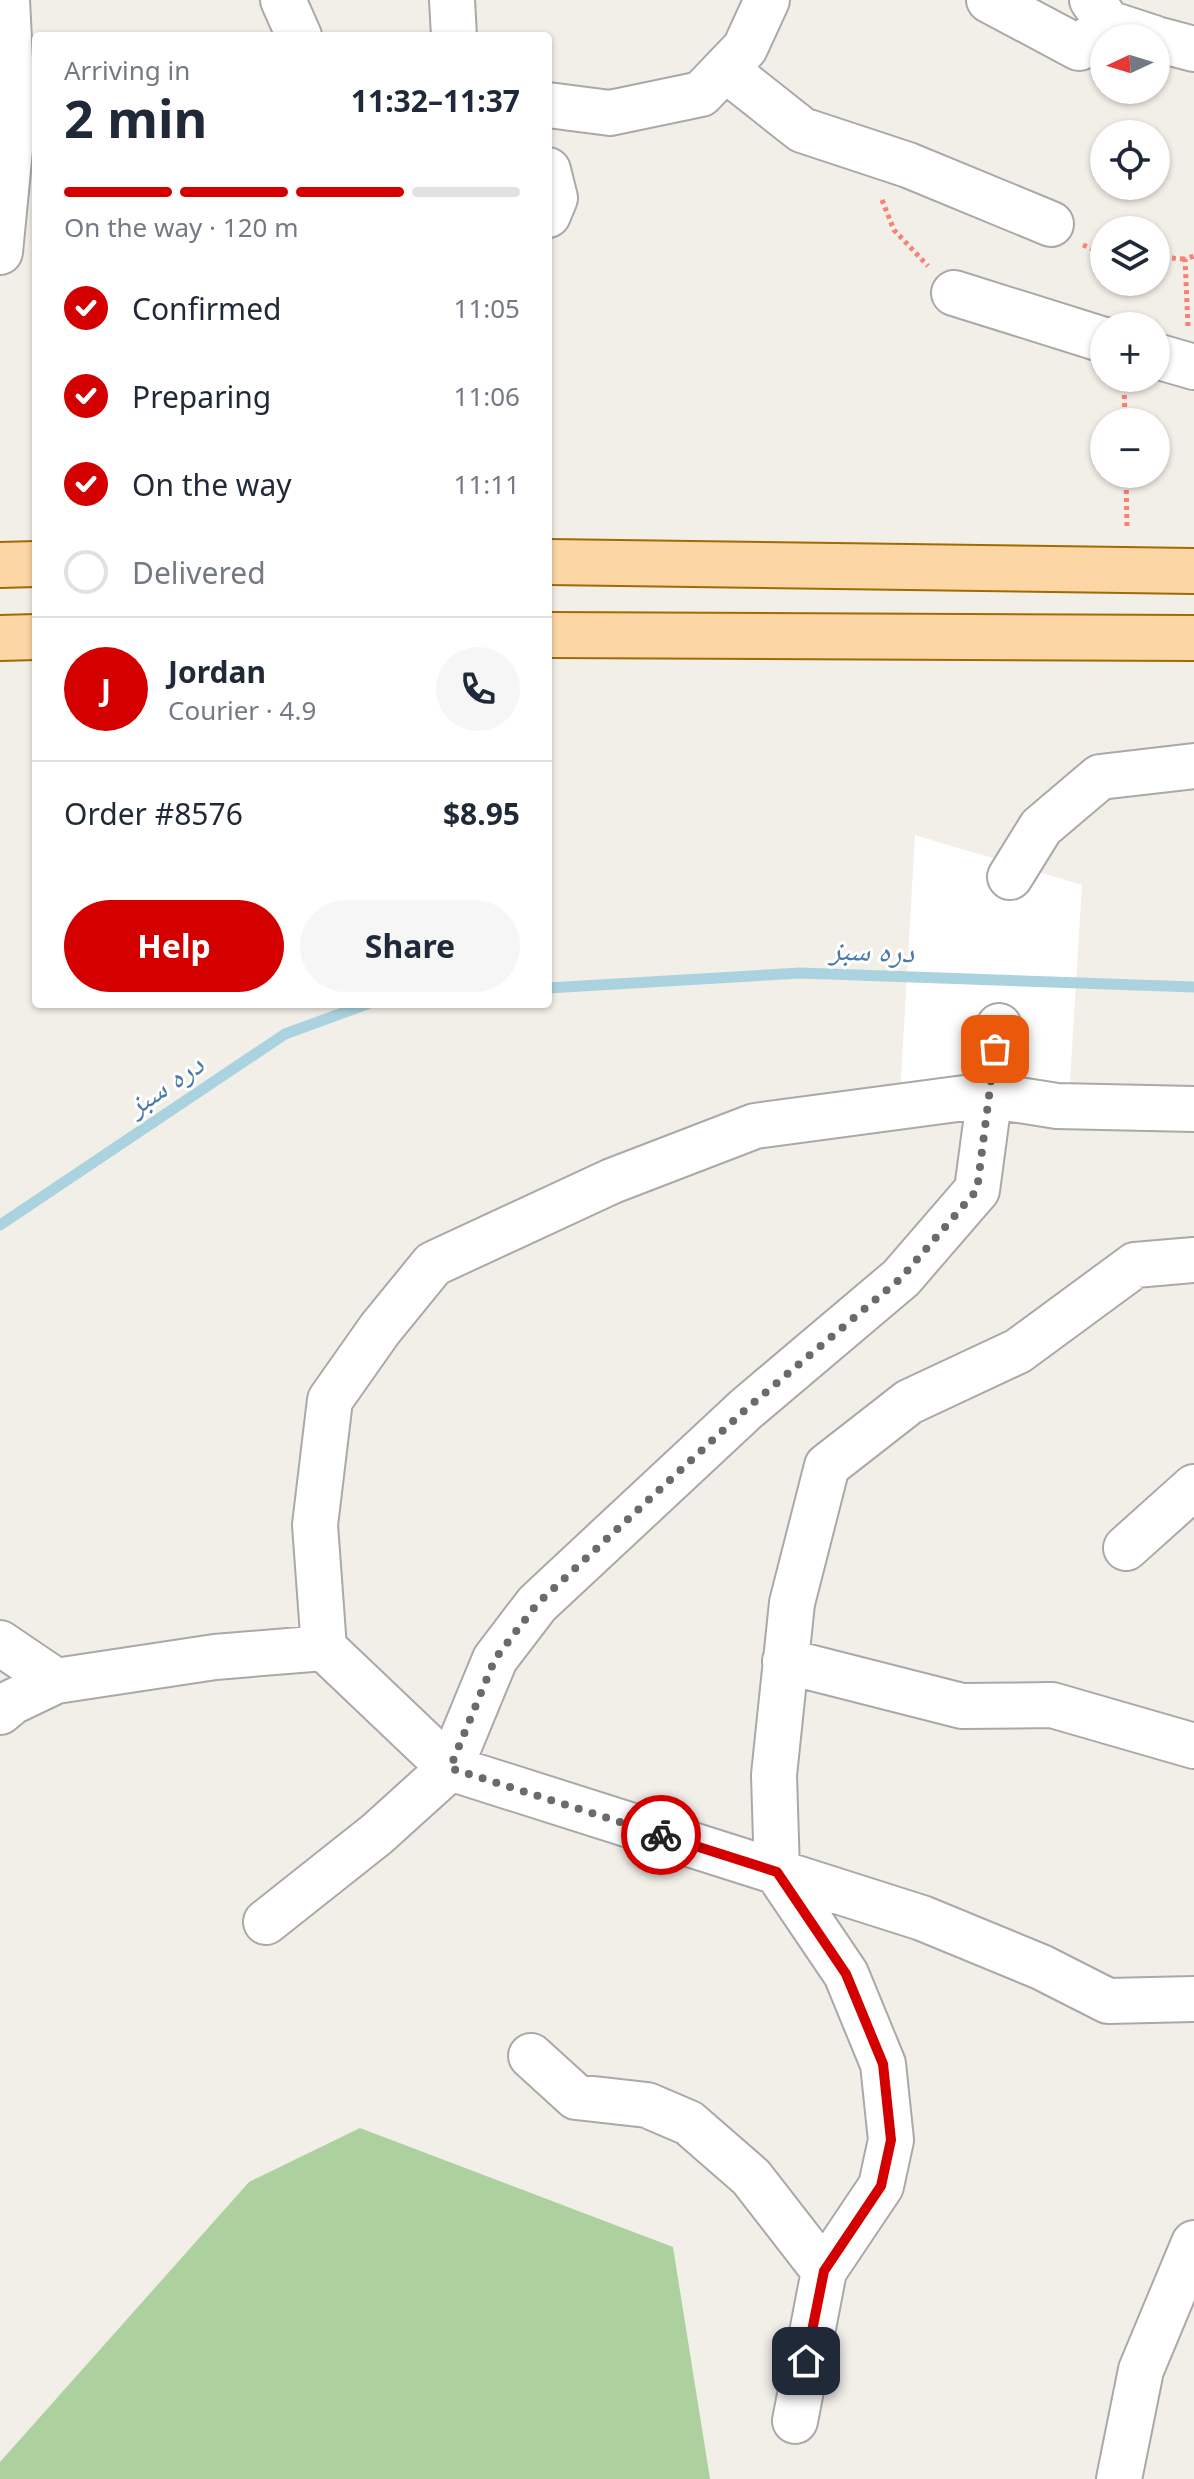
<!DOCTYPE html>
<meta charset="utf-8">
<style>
:root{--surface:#fff;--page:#f6f6f7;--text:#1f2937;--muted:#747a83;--line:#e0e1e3;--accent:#d40000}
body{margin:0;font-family:"Noto Sans","Noto Naskh Arabic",sans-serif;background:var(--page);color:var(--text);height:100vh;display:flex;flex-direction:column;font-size:30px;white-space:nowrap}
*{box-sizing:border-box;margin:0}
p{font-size:26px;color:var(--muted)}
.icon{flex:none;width:44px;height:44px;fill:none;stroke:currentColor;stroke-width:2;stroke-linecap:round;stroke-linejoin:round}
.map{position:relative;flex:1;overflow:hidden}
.side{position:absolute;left:32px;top:32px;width:520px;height:976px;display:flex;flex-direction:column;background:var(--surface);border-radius:8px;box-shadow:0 2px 6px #0004}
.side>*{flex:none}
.needle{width:52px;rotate:266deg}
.buttons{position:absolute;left:1090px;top:24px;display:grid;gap:16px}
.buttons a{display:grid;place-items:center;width:80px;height:80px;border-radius:50%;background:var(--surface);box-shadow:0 2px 6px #0004;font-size:40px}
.pin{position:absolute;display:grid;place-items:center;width:68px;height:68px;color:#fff;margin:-34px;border-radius:16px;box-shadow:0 4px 12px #0006}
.courier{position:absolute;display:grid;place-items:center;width:80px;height:80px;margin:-40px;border:6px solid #d40000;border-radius:50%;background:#fff;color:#222;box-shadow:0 2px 10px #0007}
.headline em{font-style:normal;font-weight:700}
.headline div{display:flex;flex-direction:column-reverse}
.headline{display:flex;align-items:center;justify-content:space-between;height:136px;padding:0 32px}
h1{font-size:52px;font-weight:700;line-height:60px}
.bar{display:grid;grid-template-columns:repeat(4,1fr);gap:12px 8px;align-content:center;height:96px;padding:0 32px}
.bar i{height:10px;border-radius:6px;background:var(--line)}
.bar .current{background:var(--accent)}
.bar p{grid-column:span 4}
.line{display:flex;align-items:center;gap:20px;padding:0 32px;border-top:2px solid var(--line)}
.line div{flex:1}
.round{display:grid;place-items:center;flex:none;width:84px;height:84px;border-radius:42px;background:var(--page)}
ol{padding:0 32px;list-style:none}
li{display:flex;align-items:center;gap:24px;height:88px}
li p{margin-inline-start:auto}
li .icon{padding:8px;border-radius:50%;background:var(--accent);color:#fff;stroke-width:4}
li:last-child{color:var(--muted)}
li i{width:44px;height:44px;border:4px solid var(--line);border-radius:50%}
.button{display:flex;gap:16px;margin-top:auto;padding:16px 32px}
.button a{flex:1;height:92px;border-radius:48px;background:var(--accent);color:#fff;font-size:32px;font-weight:700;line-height:92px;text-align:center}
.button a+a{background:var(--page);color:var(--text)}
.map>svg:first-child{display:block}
</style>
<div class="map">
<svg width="1194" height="2479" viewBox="0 0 1194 2479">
<rect width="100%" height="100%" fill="#f2efe9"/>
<path fill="#add19e" d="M 360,2128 L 673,2247 L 710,2479 L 0,2479 L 0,2462 L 249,2182 Z"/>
<path fill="#fff" d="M 915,835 L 1082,885 L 1068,1114 L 899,1113 Z"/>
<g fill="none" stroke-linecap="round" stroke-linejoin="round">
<path stroke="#aad3df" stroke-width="11" d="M 548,988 L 800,973 L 1194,987
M 0,1225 L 285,1034 L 367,1004"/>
<defs>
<path id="minor" d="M 283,0 L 299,36
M 452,0 L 454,36
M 989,0 L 1079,48 L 1108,23 L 1092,0
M 1108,23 L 1154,38
M 1156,39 L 1194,49
M 725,69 L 802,130 L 908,165 L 1051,224
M 548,105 L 610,113 L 701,94 L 745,48 L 767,0
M 548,170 L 555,198 L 548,215
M 0,252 L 13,119 L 7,0
M 954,293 L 1104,340
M 1156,356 L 1194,367
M 1010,877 L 1041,827 L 1100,777 L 1194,766
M 1194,1109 L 1057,1106 L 987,1095 L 755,1126 L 612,1181 L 433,1264 L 380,1329 L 330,1400 L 315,1525 L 324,1648 L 450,1768 L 922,1918 L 1041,1967 L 1108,2001 L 1194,1999
M 1126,1548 L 1194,1487
M 0,1643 L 56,1681
M 785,1661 L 962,1706 L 1052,1705 L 1194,1746
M 0,1712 L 12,1702 L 56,1681 L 215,1657 L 324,1648
M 266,1922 L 377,1834 L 450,1768 L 495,1659 L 537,1604 L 746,1409 L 901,1278 L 977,1190 L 999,1026
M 531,2056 L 576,2097 L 647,2105 L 689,2123 L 751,2177 L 824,2271
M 795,2421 L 824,2271 L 881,2186 L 891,2140 L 883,2064 L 846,1974 L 777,1872 L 774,1775 L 792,1603 L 827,1466 L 909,1402 L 1018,1351 L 1135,1265 L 1194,1260
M 1119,2479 L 1141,2370 L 1194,2243"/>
<path id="major" d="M 548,562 L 1194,571
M 0,565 L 36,564
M 548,635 L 1194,638
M 0,638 L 36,637"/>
</defs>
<use href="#minor" stroke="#a9a9a9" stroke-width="48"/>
<use href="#major" stroke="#a06b00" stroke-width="48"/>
<path stroke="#fa8072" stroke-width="5" stroke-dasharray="4 4" stroke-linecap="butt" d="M 882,200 L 894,230 L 928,266
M 1083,245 L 1104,254
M 1156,257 L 1185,259
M 1188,326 L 1185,259 L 1194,256
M 1124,379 L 1125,422
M 1126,474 L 1127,529"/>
<use href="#minor" stroke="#fff" stroke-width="44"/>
<use href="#major" stroke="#fcd6a4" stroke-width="44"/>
</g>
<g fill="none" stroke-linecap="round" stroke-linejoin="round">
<path stroke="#6b6a68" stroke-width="8" stroke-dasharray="0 14.4" d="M 661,1835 L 450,1768 L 495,1659 L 537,1604 L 746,1409 L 901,1278 L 977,1190 L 995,1049"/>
<path stroke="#d40000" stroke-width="10" d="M 661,1835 L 777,1872 L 846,1974 L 883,2064 L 891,2140 L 881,2186 L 824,2271 L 806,2361"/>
</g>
<g text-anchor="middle" stroke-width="6" stroke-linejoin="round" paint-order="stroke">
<g font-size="30" font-style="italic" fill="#4a7aab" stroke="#fff">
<text transform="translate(872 951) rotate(2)" y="10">دره سبز</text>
<text transform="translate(165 1085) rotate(-34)" y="10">دره سبز</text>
</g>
</g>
</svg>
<div class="buttons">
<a><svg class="needle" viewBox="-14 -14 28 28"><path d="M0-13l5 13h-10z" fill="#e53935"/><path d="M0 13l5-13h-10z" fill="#747a83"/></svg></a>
<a><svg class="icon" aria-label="locate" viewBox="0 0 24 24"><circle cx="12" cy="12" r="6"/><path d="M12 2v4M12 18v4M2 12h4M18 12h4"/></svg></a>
<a><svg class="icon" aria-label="layers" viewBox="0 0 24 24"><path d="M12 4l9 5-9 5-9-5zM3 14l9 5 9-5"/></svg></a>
<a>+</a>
<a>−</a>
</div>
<div class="pin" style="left:995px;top:1049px;background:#ea580c"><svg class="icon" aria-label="bag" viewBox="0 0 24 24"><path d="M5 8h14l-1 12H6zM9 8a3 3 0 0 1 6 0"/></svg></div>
<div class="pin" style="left:806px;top:2361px;background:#1f2937"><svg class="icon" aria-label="home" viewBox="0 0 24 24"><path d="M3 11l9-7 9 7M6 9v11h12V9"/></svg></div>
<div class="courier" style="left:661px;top:1835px"><svg class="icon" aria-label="bike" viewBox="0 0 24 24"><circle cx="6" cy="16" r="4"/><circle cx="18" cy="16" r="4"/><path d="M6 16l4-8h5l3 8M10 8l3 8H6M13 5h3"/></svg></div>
<section class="side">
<div class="headline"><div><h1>2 min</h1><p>Arriving in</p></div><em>11:32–11:37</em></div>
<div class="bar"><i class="current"></i><i class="current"></i><i class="current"></i><i></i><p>On the way · 120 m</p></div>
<ol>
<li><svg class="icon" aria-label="check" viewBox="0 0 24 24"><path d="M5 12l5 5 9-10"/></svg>Confirmed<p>11:05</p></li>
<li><svg class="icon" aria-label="check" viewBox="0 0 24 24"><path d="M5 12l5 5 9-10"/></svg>Preparing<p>11:06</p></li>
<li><svg class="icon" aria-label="check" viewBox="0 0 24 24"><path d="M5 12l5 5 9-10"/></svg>On the way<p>11:11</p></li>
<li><i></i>Delivered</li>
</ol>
<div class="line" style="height:144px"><b class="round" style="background:var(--accent);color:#fff">J</b><div><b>Jordan</b><p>Courier · 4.9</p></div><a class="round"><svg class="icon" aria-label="phone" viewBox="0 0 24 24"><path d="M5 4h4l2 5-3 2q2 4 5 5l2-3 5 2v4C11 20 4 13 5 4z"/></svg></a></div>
<div class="line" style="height:104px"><div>Order #8576</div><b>$8.95</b></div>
<div class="button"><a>Help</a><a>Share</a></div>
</section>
</div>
